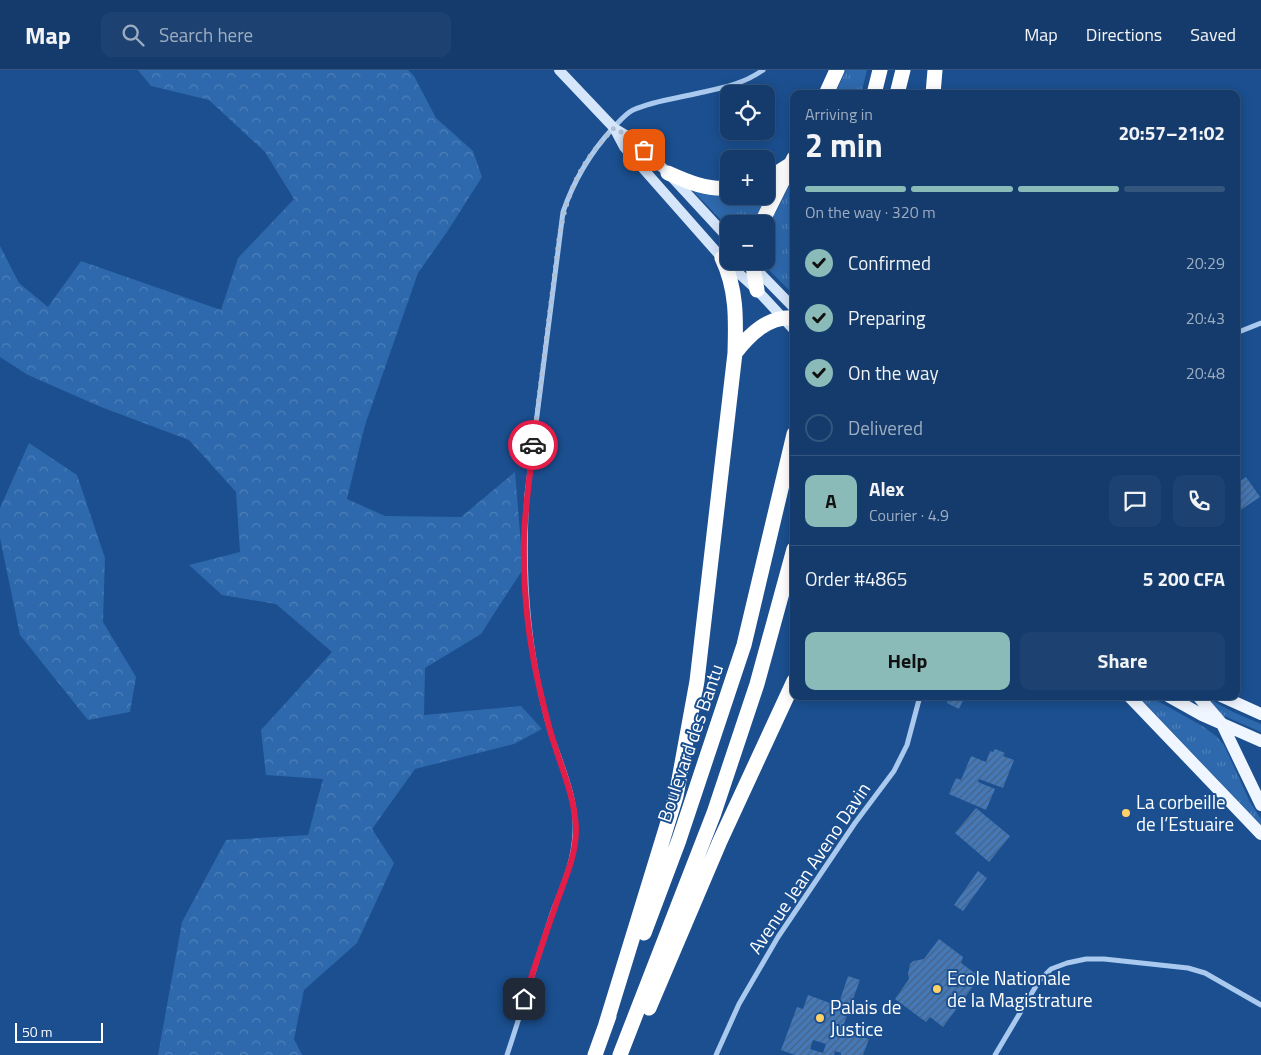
<!DOCTYPE html>
<meta charset="utf-8">
<style>
:root{--surface:#143b6b;--page:#1d4271;--text:#f1f3f6;--muted:#9dadc1;--line:#33557e;--accent:#8bbbb9}
body{margin:0;font-family:"Titillium Web",sans-serif;background:var(--page);color:var(--text);height:100vh;display:flex;flex-direction:column;font-size:19px;white-space:nowrap}
*{box-sizing:border-box;margin:0}
p{font-size:16px;color:var(--muted)}
.icon{flex:none;width:28px;height:28px;fill:none;stroke:currentColor;stroke-width:2;stroke-linecap:round;stroke-linejoin:round}
.map{position:relative;flex:1;overflow:hidden}
.panel{position:absolute;left:790px;top:20px;width:450px;height:610px;display:flex;flex-direction:column;background:var(--surface);border-radius:10px;box-shadow:0 2px 12px #0003,0 0 0 1px var(--line)}
.panel>*{flex:none}
.controls{position:absolute;left:720px;top:15px;display:grid;gap:10px}
.controls a{display:grid;place-items:center;width:55px;height:55px;border-radius:10px;background:var(--surface);box-shadow:0 2px 12px #0003,0 0 0 1px var(--line);font-size:25px}
.scale{position:absolute;left:15px;bottom:12px;width:88px;box-sizing:border-box;padding-left:5px;border:2px solid #fff;border-top:0;font-size:14px;line-height:18px;white-space:nowrap;color:#fff;-webkit-text-stroke:4px #1b4f8f;paint-order:stroke}
.pin{position:absolute;display:grid;place-items:center;width:42px;height:42px;color:#fff;margin:-21px;border-radius:10px;box-shadow:0 2px 8px #0006}
.courier{position:absolute;display:grid;place-items:center;width:50px;height:50px;margin:-25px;border:4px solid #e11d48;border-radius:50%;background:#fff;color:#222;box-shadow:0 1px 6px #0007}
.summary em{font-style:normal;font-weight:700}
.summary div{display:flex;flex-direction:column-reverse}
.summary{display:flex;align-items:center;justify-content:space-between;height:85px;padding:0 15px}
h1{font-size:32px;font-weight:700;line-height:38px}
.bar{display:grid;grid-template-columns:repeat(4,1fr);gap:8px 5px;align-content:center;height:60px;padding:0 15px}
.bar i{height:6px;border-radius:4px;background:var(--line)}
.bar .on{background:var(--accent)}
.bar p{grid-column:span 4}
.line{display:flex;align-items:center;gap:12px;padding:0 15px;border-top:1px solid var(--line)}
.line div{flex:1}
.round{display:grid;place-items:center;flex:none;width:52px;height:52px;border-radius:10px;background:var(--page)}
ol{padding:0 15px;list-style:none}
li{display:flex;align-items:center;gap:15px;height:55px}
li p{margin-inline-start:auto}
li .icon{padding:5px;border-radius:50%;background:var(--accent);color:#111;stroke-width:4}
li:last-child{color:var(--muted)}
li i{width:28px;height:28px;border:2px solid var(--line);border-radius:50%}
.cta{display:flex;gap:10px;margin-top:auto;padding:10px 15px}
.cta a{flex:1;height:58px;border-radius:10px;background:var(--accent);color:#111;font-size:20px;font-weight:700;line-height:58px;text-align:center}
.cta a+a{background:var(--page);color:var(--text)}
header{display:flex;align-items:center;gap:30px;box-sizing:border-box;height:70px;padding:0 25px;background:var(--surface);border-bottom:1px solid var(--line)}
header strong{font-size:24px}
nav{display:flex;gap:28px;margin-inline-start:auto;font-size:18px}
.search{width:350px;height:45px;background:var(--page);display:flex;align-items:center;gap:12px;box-sizing:border-box;padding:0 18px;border-radius:10px;color:var(--muted);font-size:19px}
.map>svg:first-child{display:block}
</style>
<header>
<strong>Map</strong>
<div class="search"><svg class="icon" aria-label="search" viewBox="0 0 24 24"><circle cx="10" cy="10" r="6"/><path d="M15 15l6 6"/></svg>Search here</div>
<nav><a>Map</a><a>Directions</a><a>Saved</a></nav>
</header>
<div class="map">
<svg width="1261" height="985" viewBox="0 0 1261 985">
<defs>
<pattern id="grass-tufts" width="24" height="20" patternUnits="userSpaceOnUse" patternTransform="scale(1.25)"><rect width="24" height="20" fill="#2e69ad"/><path d="M3 7l-1-3M5 7V3M7 7l1-3M15 17l-1-3M17 17v-4M19 17l1-3" fill="none" stroke="#4d80b9"/></pattern>
<pattern id="forest-crowns" width="20" height="18" patternUnits="userSpaceOnUse" patternTransform="scale(1.25)"><rect width="20" height="18" fill="#2e69ad"/><path d="M2 6a3 3 0 1 1 6 0M12 15a3 3 0 1 1 6 0" fill="none" stroke="#4d80b9"/></pattern>
<pattern id="building-hatch" width="6" height="6" patternUnits="userSpaceOnUse" patternTransform="scale(1.25)"><rect width="6" height="6" fill="#4478b7"/><path d="M-1 1l2-2M0 6l6-6M5 7l2-2" fill="none" stroke="#486282"/></pattern>
</defs>
<rect width="100%" height="100%" fill="#1b4f8f"/>
<path fill="url(#grass-tufts)" d="M 846,0 L 867,0 L 861,24 L 835,24 Z
M 794,106 L 794,225 L 770,201 L 763,191 L 766,191 L 766,161 Z
M 776,111 L 757,154 L 729,154 L 729,158 L 693,121 L 729,125 L 729,126 L 766,126 L 766,116 Z
M 1138,626 L 1149,626 L 1204,657 L 1216,666 L 1224,675 L 1250,732 L 1261,749 L 1261,755 Z
M 1213,631 L 1233,642 L 1261,654 L 1261,662 L 1222,645 L 1211,632 Z"/>
<path fill="url(#forest-crowns)" d="M 138,0 L 408,0 L 414,6 L 436,48 L 473,81 L 482,107 L 447,162 L 418,203 L 365,355 L 347,429 L 385,446 L 461,447 L 515,402 L 523,499 L 481,564 L 425,598 L 424,645 L 521,636 L 542,659 L 514,674 L 415,699 L 372,759 L 394,793 L 357,873 L 304,920 L 294,969 L 302,985 L 158,985 L 182,852 L 226,770 L 308,765 L 323,709 L 266,705 L 261,660 L 332,582 L 276,534 L 222,525 L 189,495 L 240,482 L 236,422 L 189,370 L 101,337 L 28,305 L 0,287 L 0,176 L 19,213 L 48,237 L 81,191 L 221,240 L 238,188 L 294,129 L 265,82 L 209,30 L 151,16 Z
M 29,373 L 77,405 L 105,488 L 103,552 L 136,607 L 130,642 L 88,650 L 20,565 L 0,468 L 0,438 Z"/>
<path fill="url(#building-hatch)" fill-rule="evenodd" d="M 1246,407 L 1260,427 L 1236,443 L 1236,414 Z
M 950,626 L 965,626 L 959,639 L 947,633 Z
M 995,679 L 1005,683 L 1003,686 L 1014,690 L 1003,718 L 979,709 L 978,712 L 995,719 L 986,740 L 949,724 L 956,708 L 961,710 L 971,686 L 986,692 L 990,681 L 993,682 Z
M 976,738 L 1010,766 L 989,792 L 955,763 Z
M 978,801 L 987,808 L 963,841 L 954,835 Z
M 939,869 L 963,887 L 961,893 L 980,907 L 943,957 L 930,947 L 926,952 L 895,929 L 909,909 L 908,904 L 910,894 L 913,891 L 924,889 Z
M 848,906 L 860,910 L 842,959 L 846,960 L 847,957 L 866,964 L 865,968 L 869,969 L 863,985 L 841,985 L 841,983 L 835,981 L 834,985 L 795,985 L 781,980 L 797,937 L 803,939 L 808,925 L 838,936 ZM 813,970 L 826,974 L 823,983 L 810,979 Z"/>
<g fill="none" stroke-linecap="round" stroke-linejoin="round">
<path stroke="#a9c9ee" stroke-width="5" d="M 1236,263 L 1261,253
M 507,985 C 523,937 537,889 553,841 C 563,815 574,791 575,762 C 577,731 563,699 553,670 C 547,653 543,634 539,616 C 525,552 523,489 527,424 L 563,142 C 574,110 590,83 613,58 C 619,52 625,44 633,40 C 653,31 678,28 699,23 C 722,18 744,14 763,0
M 716,985 L 739,934 L 778,867 L 855,753 L 894,701 L 907,675 L 920,626
M 995,985 L 1039,911 L 1051,899 L 1067,893 L 1086,889 L 1104,889 L 1188,898 L 1205,903 L 1261,935"/>
<path stroke="#d6e6fa" stroke-width="10" d="M 559,0 L 614,58 L 624,77 L 722,188 L 757,220 L 794,260
M 614,58 L 631,68 L 668,103 L 729,169
M 753,196 L 794,238"/>
<path stroke="#f0f6ff" stroke-width="12" d="M 1129,626 L 1261,764
M 1168,626 L 1202,645 L 1261,671
M 1198,626 L 1222,654 L 1261,735
M 1221,626 L 1261,644"/>
<path stroke="#fff" stroke-width="15" d="M 826,24 L 837,0
M 874,24 L 880,0
M 897,24 L 903,0
M 933,24 L 935,0
M 668,103 C 688,112 707,120 729,118
M 766,110 L 788,96
M 761,154 L 794,88
M 752,191 L 757,220
M 735,283 C 750,264 768,246 794,248
M 644,863 L 679,770 L 744,575 L 794,364
M 649,938 L 720,771 L 794,611
M 606,954 L 676,726 L 697,611 L 735,283 C 736,250 737,219 722,188
M 595,985 L 609,946
M 620,985 L 714,743 L 757,614 L 794,479"/>
</g>
<g fill="none" stroke-linecap="round" stroke-linejoin="round">
<path stroke="#afc1d8" stroke-width="5" stroke-dasharray="0 9" d="M 533,375 L 559,169 C 566,123 581,91 614,58 L 631,68 L 644,80"/>
<path stroke="#e11d48" stroke-width="6" d="M 524,929 C 534,900 543,871 553,843 C 562,815 576,789 576,759 C 575,727 561,697 552,667 C 547,651 543,633 539,616 C 528,568 523,518 524,469 C 525,438 530,406 533,375"/>
</g>
<g fill="#ffd166" stroke="#1b4f8f" stroke-width="2">
<circle cx="1126" cy="743" r="5"/>
<circle cx="937" cy="919" r="5"/>
<circle cx="820" cy="948" r="5"/>
</g>
<g text-anchor="middle" stroke-width="4" stroke-linejoin="round" paint-order="stroke">
<g font-size="19" fill="#fff" stroke="#1b4f8f">
<text transform="translate(690 673) rotate(-71)" y="7">Boulevard des Bantu</text>
<text transform="translate(809 798) rotate(-56)" y="7">Avenue Jean Aveno Davin</text>
</g>
<g font-size="19" fill="#fff" stroke="#1b4f8f" text-anchor="start">
<text x="1136" y="739">La corbeille<tspan x="1136" dy="22">de l’Estuaire</tspan></text>
<text x="947" y="915">Ecole Nationale<tspan x="947" dy="22">de la Magistrature</tspan></text>
<text x="830" y="944">Palais de<tspan x="830" dy="22">Justice</tspan></text>
</g>
</g>
</svg>
<div class="controls">
<a><svg class="icon" aria-label="locate" viewBox="0 0 24 24"><circle cx="12" cy="12" r="6"/><path d="M12 2v4M12 18v4M2 12h4M18 12h4"/></svg></a>
<a>+</a>
<a>−</a>
</div>
<div class="scale">50 m</div>
<div class="pin" style="left:644px;top:80px;background:#ea580c"><svg class="icon" aria-label="bag" viewBox="0 0 24 24"><path d="M5 8h14l-1 12H6zM9 8a3 3 0 0 1 6 0"/></svg></div>
<div class="pin" style="left:524px;top:929px;background:#1f2937"><svg class="icon" aria-label="home" viewBox="0 0 24 24"><path d="M3 11l9-7 9 7M6 9v11h12V9"/></svg></div>
<div class="courier" style="left:533px;top:375px"><svg class="icon" aria-label="car" viewBox="0 0 24 24"><path d="M5 17H2v-5l4-1 3-4h7l3 4 3 1v5h-3M9 17h6M6 11h13"/><circle cx="7" cy="17" r="2"/><circle cx="17" cy="17" r="2"/></svg></div>
<section class="panel">
<div class="summary"><div><h1>2 min</h1><p>Arriving in</p></div><em>20:57–21:02</em></div>
<div class="bar"><i class="on"></i><i class="on"></i><i class="on"></i><i></i><p>On the way · 320 m</p></div>
<ol>
<li><svg class="icon" aria-label="check" viewBox="0 0 24 24"><path d="M5 12l5 5 9-10"/></svg>Confirmed<p>20:29</p></li>
<li><svg class="icon" aria-label="check" viewBox="0 0 24 24"><path d="M5 12l5 5 9-10"/></svg>Preparing<p>20:43</p></li>
<li><svg class="icon" aria-label="check" viewBox="0 0 24 24"><path d="M5 12l5 5 9-10"/></svg>On the way<p>20:48</p></li>
<li><i></i>Delivered</li>
</ol>
<div class="line" style="height:90px"><b class="round" style="background:var(--accent);color:#111">A</b><div><b>Alex</b><p>Courier · 4.9</p></div><a class="round"><svg class="icon" aria-label="chat" viewBox="0 0 24 24"><path d="M4 5h16v11H9l-5 4z"/></svg></a><a class="round"><svg class="icon" aria-label="phone" viewBox="0 0 24 24"><path d="M5 4h4l2 5-3 2q2 4 5 5l2-3 5 2v4C11 20 4 13 5 4z"/></svg></a></div>
<div class="line" style="height:65px"><div>Order #4865</div><b>5 200 CFA</b></div>
<div class="cta"><a>Help</a><a>Share</a></div>
</section>
</div>
